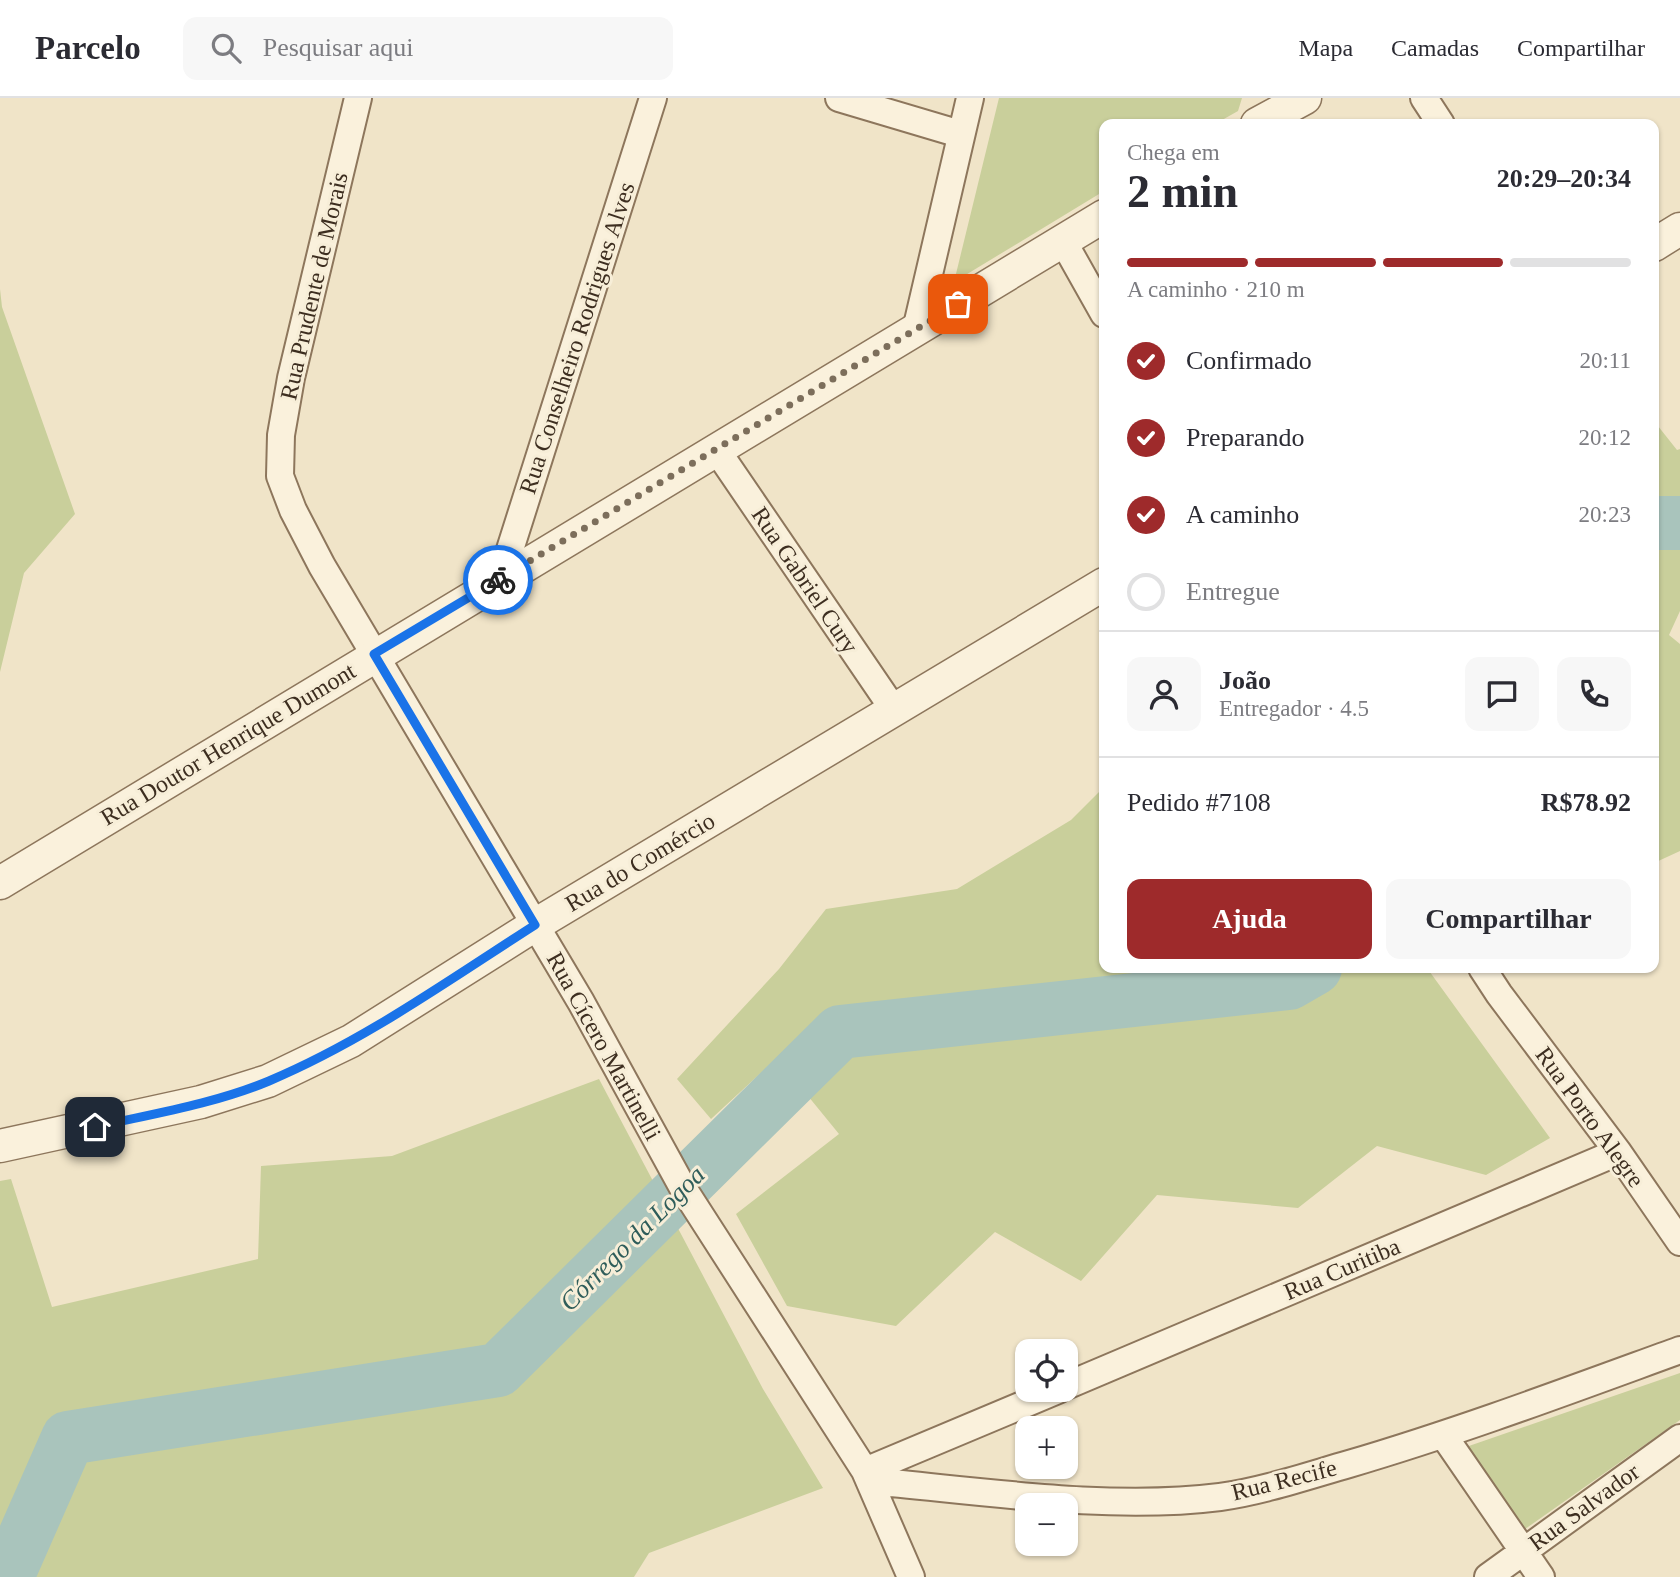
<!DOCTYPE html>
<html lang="pt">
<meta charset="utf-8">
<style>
:root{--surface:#fff;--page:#f7f7f7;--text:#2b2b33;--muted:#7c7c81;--line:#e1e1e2;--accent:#9e2a2b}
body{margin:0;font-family:Georgia,serif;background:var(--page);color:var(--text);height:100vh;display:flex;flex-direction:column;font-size:26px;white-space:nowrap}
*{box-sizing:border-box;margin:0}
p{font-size:23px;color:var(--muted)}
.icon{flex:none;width:38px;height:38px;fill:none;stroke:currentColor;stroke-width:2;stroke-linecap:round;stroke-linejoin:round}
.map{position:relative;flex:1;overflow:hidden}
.sheet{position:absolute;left:1099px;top:21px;width:560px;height:854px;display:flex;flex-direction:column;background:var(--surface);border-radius:14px;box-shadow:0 2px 5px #0004}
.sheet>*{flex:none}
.tools{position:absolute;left:1015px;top:1241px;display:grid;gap:14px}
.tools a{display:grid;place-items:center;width:63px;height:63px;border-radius:14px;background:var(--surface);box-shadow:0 2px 5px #0004;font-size:35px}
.pin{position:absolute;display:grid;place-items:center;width:60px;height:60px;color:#fff;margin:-30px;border-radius:14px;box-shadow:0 4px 10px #0006}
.courier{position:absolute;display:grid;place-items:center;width:70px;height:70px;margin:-35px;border:5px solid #1a73e8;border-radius:50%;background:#fff;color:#222;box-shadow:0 2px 9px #0007}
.head em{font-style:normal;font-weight:700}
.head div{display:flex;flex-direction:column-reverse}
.head{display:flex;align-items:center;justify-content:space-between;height:119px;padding:0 28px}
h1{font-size:46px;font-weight:700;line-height:52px}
.bar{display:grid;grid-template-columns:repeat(4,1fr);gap:10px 7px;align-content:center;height:84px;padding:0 28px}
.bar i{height:9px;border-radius:5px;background:var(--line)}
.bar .current{background:var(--accent)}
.bar p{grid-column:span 4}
.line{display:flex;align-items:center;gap:18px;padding:0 28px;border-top:2px solid var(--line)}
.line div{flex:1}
.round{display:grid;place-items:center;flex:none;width:74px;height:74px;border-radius:14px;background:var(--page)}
ol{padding:0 28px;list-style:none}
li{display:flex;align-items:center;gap:21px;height:77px}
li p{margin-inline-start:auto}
li .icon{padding:7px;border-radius:50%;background:var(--accent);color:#fff;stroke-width:4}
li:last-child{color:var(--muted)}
li i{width:38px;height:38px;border:4px solid var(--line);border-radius:50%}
.primary-button{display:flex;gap:14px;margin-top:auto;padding:14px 28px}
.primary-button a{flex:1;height:80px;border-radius:14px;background:var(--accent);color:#fff;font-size:28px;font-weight:700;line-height:80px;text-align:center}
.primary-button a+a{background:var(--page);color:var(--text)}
header{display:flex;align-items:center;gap:42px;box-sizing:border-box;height:98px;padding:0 35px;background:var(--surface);border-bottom:2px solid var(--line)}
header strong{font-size:33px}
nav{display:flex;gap:38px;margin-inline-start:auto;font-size:24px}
.search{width:490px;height:63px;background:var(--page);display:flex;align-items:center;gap:18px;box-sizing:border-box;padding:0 24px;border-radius:14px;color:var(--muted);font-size:26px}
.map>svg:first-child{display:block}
</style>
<header>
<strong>Parcelo</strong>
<div class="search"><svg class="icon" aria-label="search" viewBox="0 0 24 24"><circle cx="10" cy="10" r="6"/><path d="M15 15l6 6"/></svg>Pesquisar aqui</div>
<nav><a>Mapa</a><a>Camadas</a><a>Compartilhar</a></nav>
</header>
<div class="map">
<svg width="1680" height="1479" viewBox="0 0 1680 1479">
<rect width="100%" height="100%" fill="#f0e4c8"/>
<path fill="#c9cf9b" d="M 999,0 L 1242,0 L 1238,13 L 1215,26 L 1104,26 L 1104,93 L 954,184 Z
M 0,191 L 2,209 L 75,416 L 24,475 L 0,574 Z
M 1654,323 L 1677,352 L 1680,351 L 1680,513 L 1669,537 L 1680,546 L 1680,753 L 1654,765 Z
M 1104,689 L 1104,870 L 1427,870 L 1550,1040 L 1486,1077 L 1377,1048 L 1298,1110 L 1157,1097 L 1081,1183 L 995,1134 L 896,1228 L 787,1208 L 736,1116 L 839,1036 L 777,960 L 711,1021 L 677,981 L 779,871 L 826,811 L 957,791 L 1071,722 Z
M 599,981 L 763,1291 L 823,1390 L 649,1455 L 634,1479 L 0,1479 L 0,1083 L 11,1081 L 52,1209 L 258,1161 L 261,1068 L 392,1058 Z
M 1680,1275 L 1680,1322 L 1518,1436 L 1466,1349 Z"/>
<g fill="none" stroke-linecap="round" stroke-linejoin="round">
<path stroke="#a9c4bc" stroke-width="54" d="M 1654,425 L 1680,425
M 7,1479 L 68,1340 L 498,1272 L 840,934 L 1289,885 L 1315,870"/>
<defs>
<path id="minor" d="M 358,0 L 291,280 L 281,337 L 280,378 L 293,412 L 322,468 L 581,904 L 683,1090 L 865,1373 L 911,1479
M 839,0 L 960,36
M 1424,0 L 1441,26
M 1063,143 L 1104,216
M 916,232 L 970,0
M 716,351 L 894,612
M 501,480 L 653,0
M 1482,870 L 1499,896 L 1618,1054 L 1680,1144
M 1066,1288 L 1618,1054
M 1444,1338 L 1541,1479
M 865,1373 L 1058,1292
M 870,1383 C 982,1393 1109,1413 1220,1399 C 1263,1393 1307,1378 1349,1366 C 1461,1333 1570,1292 1680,1252
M 1488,1479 L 1680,1340"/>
<path id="tertiary" d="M 1257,26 L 1305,0
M 1654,147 L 1680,131
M 0,785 L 1104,118
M 0,1048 L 201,1004 L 268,983 L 351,943 L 535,827 L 1104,486"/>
</defs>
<use href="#minor" stroke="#8d765c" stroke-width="30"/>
<use href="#tertiary" stroke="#8d765c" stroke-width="35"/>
<use href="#minor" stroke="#faf1dc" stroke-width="26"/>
<use href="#tertiary" stroke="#faf1dc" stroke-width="32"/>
</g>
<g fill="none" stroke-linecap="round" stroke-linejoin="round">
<path stroke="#7c6e5b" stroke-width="7" stroke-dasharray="0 12.6" d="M 498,482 L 958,206"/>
<path stroke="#1a73e8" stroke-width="9" d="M 95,1029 C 152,1016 214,1006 269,983 C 364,943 449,882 535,827 L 374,556 L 498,482"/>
</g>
<g text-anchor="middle" stroke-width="6" stroke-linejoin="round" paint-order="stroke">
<g font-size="24" fill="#3d2e20" stroke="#f7eed8">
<text transform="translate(314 188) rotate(-77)" y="8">Rua Prudente de Morais</text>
<text transform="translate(577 240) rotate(-72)" y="8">Rua Conselheiro Rodrigues Alves</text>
<text transform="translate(805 482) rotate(56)" y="8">Rua Gabriel Cury</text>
<text transform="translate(228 646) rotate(-31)" y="8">Rua Doutor Henrique Dumont</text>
<text transform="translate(640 764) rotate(-31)" y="8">Rua do Comércio</text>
<text transform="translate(604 948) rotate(61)" y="8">Rua Cícero Martinelli</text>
<text transform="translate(1590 1019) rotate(54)" y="8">Rua Porto Alegre</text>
<text transform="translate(1342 1171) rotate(-23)" y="8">Rua Curitiba</text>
<text transform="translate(1284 1382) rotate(-14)" y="8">Rua Recife</text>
<text transform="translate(1584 1409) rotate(-36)" y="8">Rua Salvador</text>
</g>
<g font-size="26" font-style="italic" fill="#2f5d5a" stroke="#f7eed8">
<text transform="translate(632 1140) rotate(-45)" y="9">Córrego da Logoa</text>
</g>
</g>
</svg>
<div class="tools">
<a><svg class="icon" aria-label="locate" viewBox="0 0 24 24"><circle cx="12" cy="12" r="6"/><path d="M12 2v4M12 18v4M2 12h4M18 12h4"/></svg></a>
<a>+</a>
<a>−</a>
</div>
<div class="pin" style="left:958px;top:206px;background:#ea580c"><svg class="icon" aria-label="bag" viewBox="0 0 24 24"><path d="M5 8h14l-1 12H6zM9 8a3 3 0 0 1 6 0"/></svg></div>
<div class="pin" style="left:95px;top:1029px;background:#1f2937"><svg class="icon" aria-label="home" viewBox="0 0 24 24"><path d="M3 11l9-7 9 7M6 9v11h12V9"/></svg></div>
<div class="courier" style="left:498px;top:482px"><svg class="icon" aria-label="bike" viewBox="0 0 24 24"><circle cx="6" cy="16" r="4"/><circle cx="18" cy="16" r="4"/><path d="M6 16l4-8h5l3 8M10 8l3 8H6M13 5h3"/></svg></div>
<section class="sheet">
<div class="head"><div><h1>2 min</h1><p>Chega em</p></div><em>20:29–20:34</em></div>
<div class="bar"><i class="current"></i><i class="current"></i><i class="current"></i><i></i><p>A caminho · 210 m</p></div>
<ol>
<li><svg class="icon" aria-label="check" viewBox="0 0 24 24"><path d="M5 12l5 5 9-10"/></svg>Confirmado<p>20:11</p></li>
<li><svg class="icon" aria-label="check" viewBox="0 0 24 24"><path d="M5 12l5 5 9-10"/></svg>Preparando<p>20:12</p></li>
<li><svg class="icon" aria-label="check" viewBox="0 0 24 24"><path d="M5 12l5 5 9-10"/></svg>A caminho<p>20:23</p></li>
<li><i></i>Entregue</li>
</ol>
<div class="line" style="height:126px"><a class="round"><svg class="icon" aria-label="person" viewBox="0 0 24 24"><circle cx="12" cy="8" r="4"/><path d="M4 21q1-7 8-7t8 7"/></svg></a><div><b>João</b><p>Entregador · 4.5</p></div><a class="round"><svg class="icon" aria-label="chat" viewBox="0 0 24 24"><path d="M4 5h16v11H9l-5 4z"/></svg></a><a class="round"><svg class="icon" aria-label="phone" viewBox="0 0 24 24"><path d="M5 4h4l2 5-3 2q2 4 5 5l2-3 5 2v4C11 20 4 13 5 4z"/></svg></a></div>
<div class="line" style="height:91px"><div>Pedido #7108</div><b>R$78.92</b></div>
<div class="primary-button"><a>Ajuda</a><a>Compartilhar</a></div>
</section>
</div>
